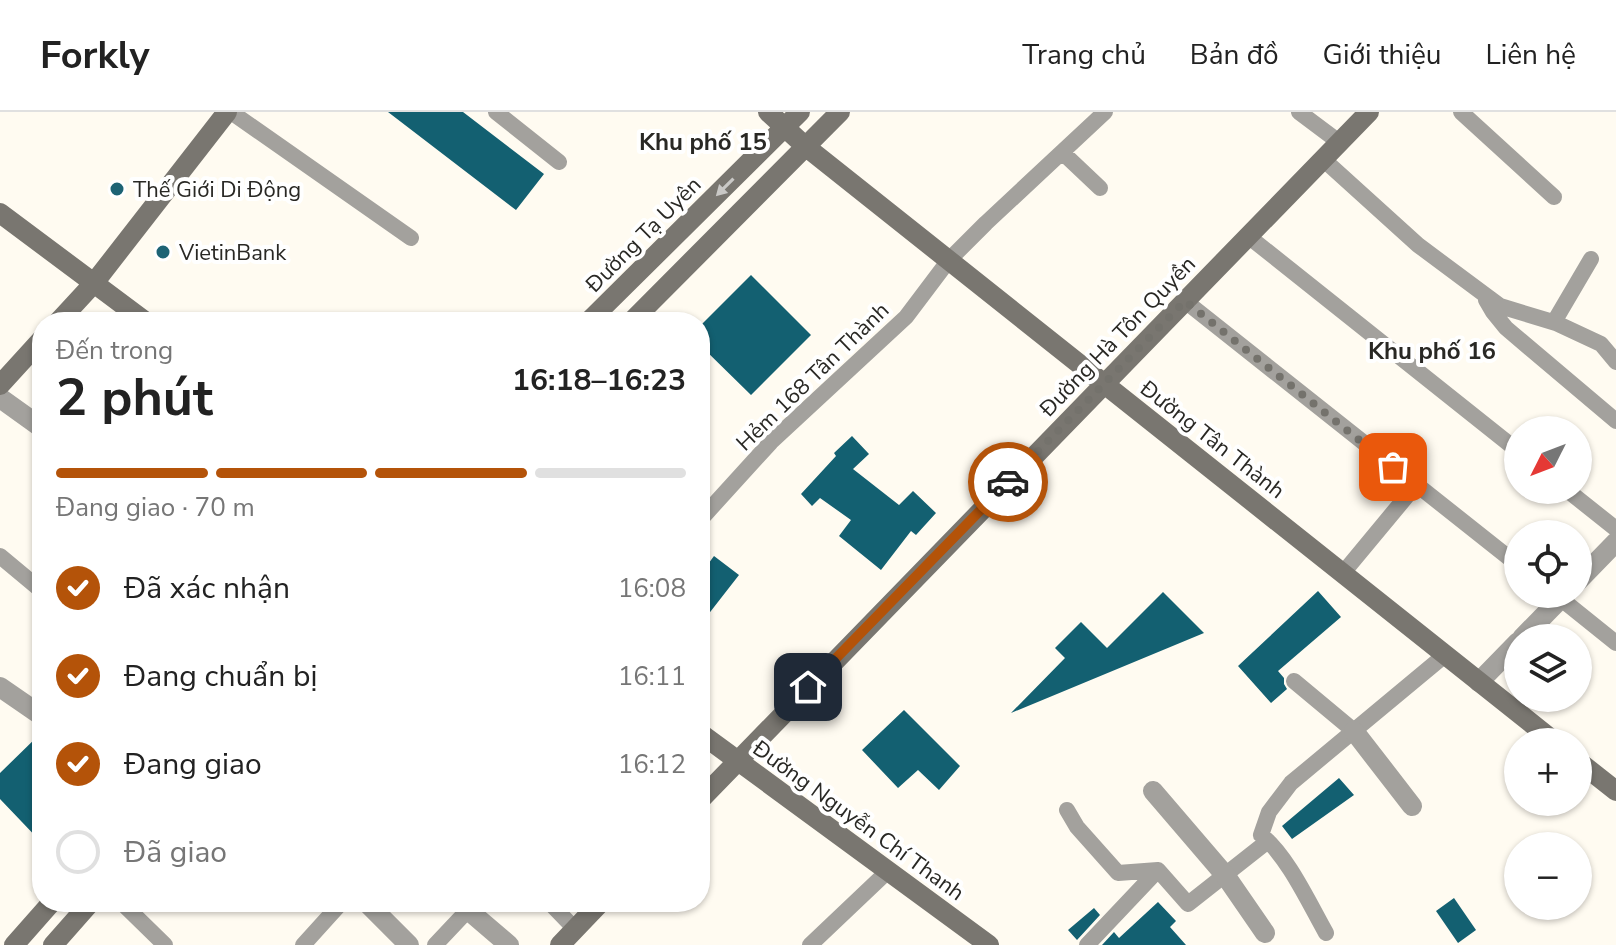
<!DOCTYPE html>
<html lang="vi">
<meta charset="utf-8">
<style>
:root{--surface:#fff;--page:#f2f2f2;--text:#222;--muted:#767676;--line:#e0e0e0;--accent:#b45309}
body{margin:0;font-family:"Nunito Sans",sans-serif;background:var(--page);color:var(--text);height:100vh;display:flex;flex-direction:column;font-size:30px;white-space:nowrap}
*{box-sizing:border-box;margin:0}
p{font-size:26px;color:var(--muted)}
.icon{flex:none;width:44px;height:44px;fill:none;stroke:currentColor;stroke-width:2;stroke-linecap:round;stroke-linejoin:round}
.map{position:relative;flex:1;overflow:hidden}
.drawer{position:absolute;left:32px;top:200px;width:678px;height:600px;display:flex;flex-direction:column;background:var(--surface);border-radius:32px;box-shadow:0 2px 6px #0004}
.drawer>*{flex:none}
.needle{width:52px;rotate:228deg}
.tools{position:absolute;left:1504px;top:304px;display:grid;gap:16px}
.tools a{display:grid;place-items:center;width:88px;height:88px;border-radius:50%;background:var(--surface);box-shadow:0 2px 6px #0004;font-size:40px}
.pin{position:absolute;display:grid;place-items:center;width:68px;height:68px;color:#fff;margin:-34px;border-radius:16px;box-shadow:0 4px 12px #0006}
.courier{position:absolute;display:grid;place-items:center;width:80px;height:80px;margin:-40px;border:6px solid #b45309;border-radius:50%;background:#fff;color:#222;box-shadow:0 2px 10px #0007}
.headline em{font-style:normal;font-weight:700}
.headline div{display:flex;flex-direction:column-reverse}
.headline{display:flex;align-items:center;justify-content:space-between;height:136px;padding:0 24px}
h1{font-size:52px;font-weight:700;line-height:60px}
.bar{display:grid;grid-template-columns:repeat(4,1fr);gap:12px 8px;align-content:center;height:96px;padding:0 24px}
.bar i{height:10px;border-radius:6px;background:var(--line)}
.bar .current{background:var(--accent)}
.bar p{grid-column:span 4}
ol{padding:0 24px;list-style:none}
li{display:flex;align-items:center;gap:24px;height:88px}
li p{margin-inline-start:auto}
li .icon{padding:8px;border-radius:50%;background:var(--accent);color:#fff;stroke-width:4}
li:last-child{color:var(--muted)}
li i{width:44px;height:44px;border:4px solid var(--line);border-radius:50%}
header{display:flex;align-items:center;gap:48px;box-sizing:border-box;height:112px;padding:0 40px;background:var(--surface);border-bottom:2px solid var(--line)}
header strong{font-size:38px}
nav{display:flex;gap:44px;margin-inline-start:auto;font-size:28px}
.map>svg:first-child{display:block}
</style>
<header>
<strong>Forkly</strong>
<nav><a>Trang chủ</a><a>Bản đồ</a><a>Giới thiệu</a><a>Liên hệ</a></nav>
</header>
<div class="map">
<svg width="1616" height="833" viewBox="0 0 1616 833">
<rect width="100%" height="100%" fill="#fffbf1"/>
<path fill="#136071" d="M 388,0 L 463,0 L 544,62 L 516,98 Z
M 751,163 L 811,223 L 751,283 L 700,233 L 700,214 Z
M 852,324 L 869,342 L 853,357 L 899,393 L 913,379 L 936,401 L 916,423 L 911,419 L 881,458 L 839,424 L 851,408 L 820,386 L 812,394 L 801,382 L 836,344 L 834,341 Z
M 714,444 L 739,463 L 700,513 L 700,463 Z
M 1318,479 L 1341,505 L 1278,559 L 1284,566 L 1284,572 L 1287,577 L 1271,591 L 1238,554 Z
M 1163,480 L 1204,521 L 1011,601 L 1065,546 L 1055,536 L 1081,510 L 1107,536 Z
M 904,598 L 960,654 L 939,678 L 918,658 L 898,676 L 862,638 Z
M 42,620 L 42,731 L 0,687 L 0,661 Z
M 1339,666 L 1354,683 L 1292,727 L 1282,714 Z
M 1454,786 L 1476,818 L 1458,831 L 1436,799 Z
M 1158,790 L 1176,809 L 1170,815 L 1186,833 L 1102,833 L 1114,820 L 1119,826 Z
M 1094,796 L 1100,803 L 1077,828 L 1068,818 Z"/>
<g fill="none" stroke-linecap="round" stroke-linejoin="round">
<path stroke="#a3a19d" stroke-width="16" d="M 231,0 L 411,126
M 496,0 L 559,50
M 1299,0 L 1339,30
M 1461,0 L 1554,85
M 1063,41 L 1100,76
M 1323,47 L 1418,133 L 1500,194 L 1556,211 L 1601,232 L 1616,250
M 1248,124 L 1518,339
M 1486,188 L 1493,200 L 1506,216 L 1616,309
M 1185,189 L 1518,453
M 1554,210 L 1591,147
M 1567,378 L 1616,417
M 700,408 L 771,330 L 906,205 L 949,148 L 986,111 L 1105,0
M 0,444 L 42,479
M 1343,461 L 1416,373
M 1555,482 L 1616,531
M 1294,569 L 1354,619
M 1067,698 L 1077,715 L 1118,761 L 1158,758
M 1158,758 L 1188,792 L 1268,729
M 121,790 L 165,833
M 549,790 L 575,817
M 1326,821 C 1309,791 1287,743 1261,723 L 1269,700 L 1291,671 L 1445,543
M 303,833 L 342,790
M 435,833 L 468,798
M 810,833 L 888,759
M 1087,833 L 1158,758"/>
<path stroke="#a3a19d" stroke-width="20" d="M 0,286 L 42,316
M 1578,469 L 1616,430
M 1522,526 L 1565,482
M 1479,570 L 1518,530
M 0,575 L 42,604
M 1354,619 L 1412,694
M 1153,679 L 1225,763 L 1265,821
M 366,790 L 409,833
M 461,790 L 468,798 L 509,833"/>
<path stroke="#797670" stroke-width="20" d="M 768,0 L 805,34 L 1555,630
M 0,101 L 146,210
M 58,210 L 94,171 L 227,0
M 588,210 L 800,0
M 631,210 L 840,0
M 0,273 L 42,227
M 700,621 L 989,833
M 1578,649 L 1616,679
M 700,688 L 1369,0
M 14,833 L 52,790
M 53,833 L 91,790
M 560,833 L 601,790"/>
</g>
<defs><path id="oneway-solid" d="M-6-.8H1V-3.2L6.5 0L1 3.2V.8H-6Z" transform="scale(2)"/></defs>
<use fill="#c9c8c6" href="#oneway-solid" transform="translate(725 75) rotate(135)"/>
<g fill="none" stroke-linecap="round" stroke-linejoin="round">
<path stroke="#74726c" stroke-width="8" stroke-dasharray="0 14.4" d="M 1008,370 L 1185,189 L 1393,355"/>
<path stroke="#b45309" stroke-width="10" d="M 808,575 L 1008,370"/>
</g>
<g fill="#1d6374" stroke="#fff" stroke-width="3">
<circle cx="117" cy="77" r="8"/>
<circle cx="163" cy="140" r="8"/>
</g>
<g text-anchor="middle" stroke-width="8" stroke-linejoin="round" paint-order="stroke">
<g font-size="22" fill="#292824" stroke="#fff" text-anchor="start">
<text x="133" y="85">Thế Giới Di Động</text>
<text x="179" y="148">VietinBank</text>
</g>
<g font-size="22" fill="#292824" stroke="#fff">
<text transform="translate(643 122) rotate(-45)" y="8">Đường Tạ Uyên</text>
<text transform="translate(1117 224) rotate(-46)" y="8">Đường Hà Tôn Quyền</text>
<text transform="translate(812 264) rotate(-44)" y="8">Hẻm 168 Tân Thành</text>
<text transform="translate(1213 327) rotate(38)" y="8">Đường Tân Thành</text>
<text transform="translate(859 708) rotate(36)" y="8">Đường Nguyễn Chí Thanh</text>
</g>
<g font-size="24" font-weight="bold" fill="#292824" stroke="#fff">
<text x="703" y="38">Khu phố 15</text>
<text x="1432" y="247">Khu phố 16</text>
</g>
</g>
</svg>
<div class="tools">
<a><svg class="needle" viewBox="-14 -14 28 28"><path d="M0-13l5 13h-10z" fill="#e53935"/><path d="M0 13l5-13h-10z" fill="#767676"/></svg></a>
<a><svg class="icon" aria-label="locate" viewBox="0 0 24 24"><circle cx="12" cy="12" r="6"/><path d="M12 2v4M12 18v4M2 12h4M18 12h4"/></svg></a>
<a><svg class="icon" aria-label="layers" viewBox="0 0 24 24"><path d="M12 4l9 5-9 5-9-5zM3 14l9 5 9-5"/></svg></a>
<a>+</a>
<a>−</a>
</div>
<div class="pin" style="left:1393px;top:355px;background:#ea580c"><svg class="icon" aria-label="bag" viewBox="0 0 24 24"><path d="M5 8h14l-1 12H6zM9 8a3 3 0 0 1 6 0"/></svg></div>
<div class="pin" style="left:808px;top:575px;background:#1f2937"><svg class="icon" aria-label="home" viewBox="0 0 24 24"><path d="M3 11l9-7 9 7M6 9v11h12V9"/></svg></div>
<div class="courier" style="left:1008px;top:370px"><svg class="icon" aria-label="car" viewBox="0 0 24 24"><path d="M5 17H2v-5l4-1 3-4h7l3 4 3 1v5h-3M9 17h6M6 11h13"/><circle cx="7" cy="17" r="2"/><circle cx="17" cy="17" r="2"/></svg></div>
<section class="drawer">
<div class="headline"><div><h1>2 phút</h1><p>Đến trong</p></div><em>16:18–16:23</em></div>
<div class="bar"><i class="current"></i><i class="current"></i><i class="current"></i><i></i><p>Đang giao · 70 m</p></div>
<ol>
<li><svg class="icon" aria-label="check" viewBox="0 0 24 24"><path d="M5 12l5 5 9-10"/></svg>Đã xác nhận<p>16:08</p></li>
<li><svg class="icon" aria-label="check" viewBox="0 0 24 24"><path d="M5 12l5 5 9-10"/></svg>Đang chuẩn bị<p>16:11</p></li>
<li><svg class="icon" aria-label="check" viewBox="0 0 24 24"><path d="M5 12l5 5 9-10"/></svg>Đang giao<p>16:12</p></li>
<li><i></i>Đã giao</li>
</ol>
</section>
</div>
